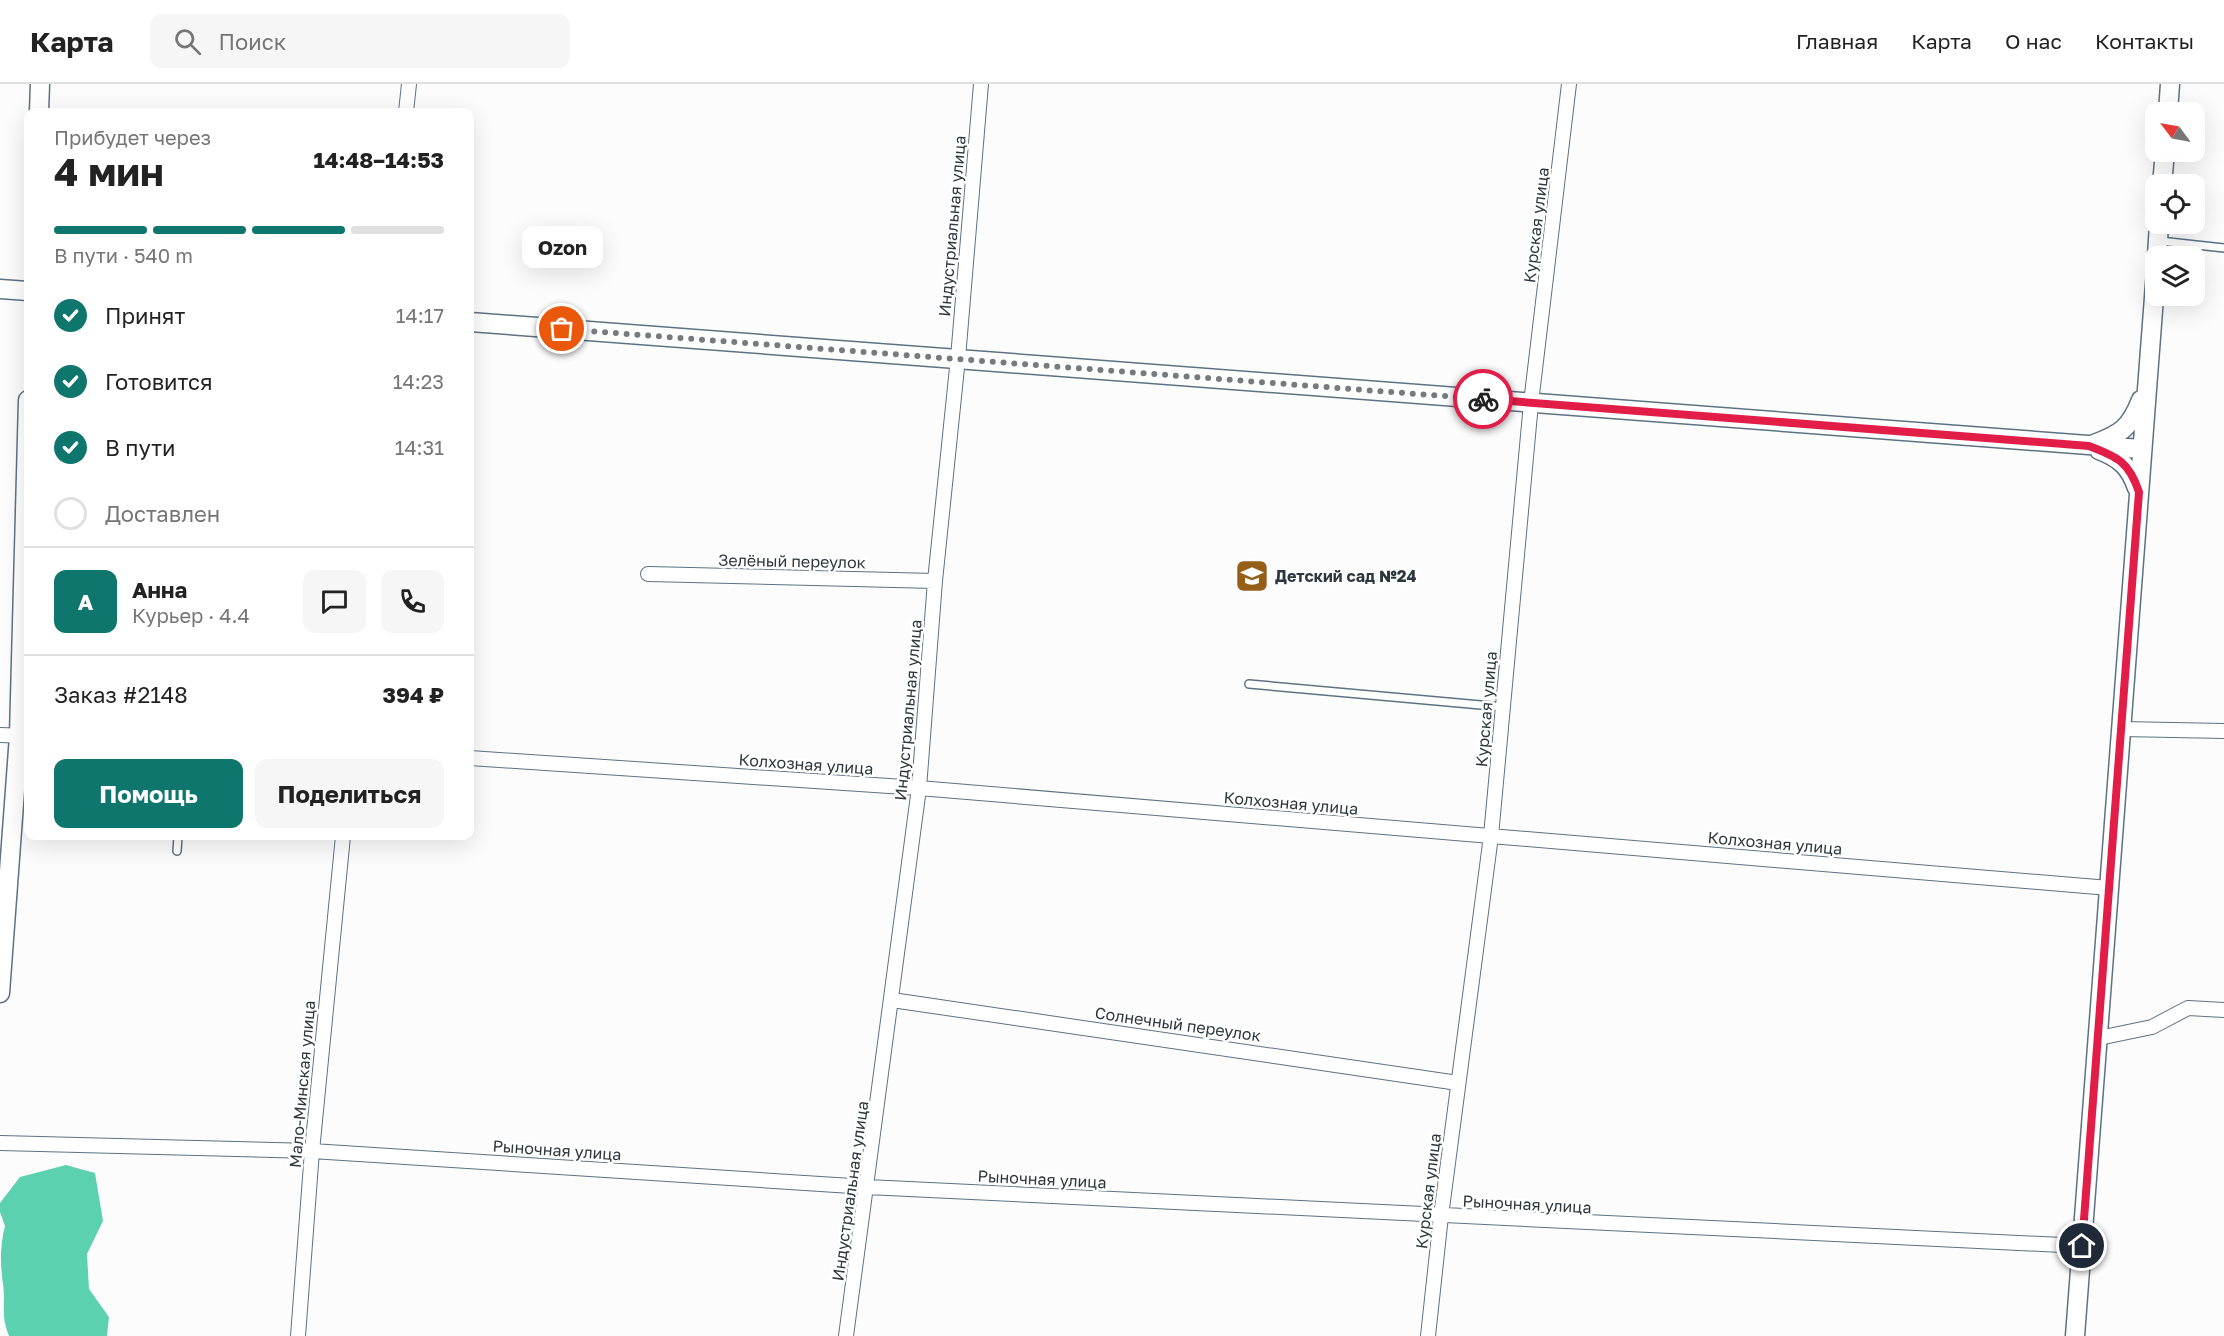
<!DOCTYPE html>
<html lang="ru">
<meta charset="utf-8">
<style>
:root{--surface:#fff;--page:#f6f6f6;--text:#222;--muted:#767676;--line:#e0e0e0;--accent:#0f766e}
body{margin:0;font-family:"Golos Text",sans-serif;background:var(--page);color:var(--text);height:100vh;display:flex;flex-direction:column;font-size:22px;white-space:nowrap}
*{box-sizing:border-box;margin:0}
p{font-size:20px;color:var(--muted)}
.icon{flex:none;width:33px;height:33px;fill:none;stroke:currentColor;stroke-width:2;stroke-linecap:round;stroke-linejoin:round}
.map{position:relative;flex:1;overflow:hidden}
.side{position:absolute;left:24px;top:24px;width:450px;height:732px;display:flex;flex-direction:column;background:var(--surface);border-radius:12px;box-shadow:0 6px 24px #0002}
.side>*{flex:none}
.needle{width:39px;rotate:302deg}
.tools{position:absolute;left:2145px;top:18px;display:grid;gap:12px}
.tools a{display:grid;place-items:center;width:60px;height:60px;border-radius:12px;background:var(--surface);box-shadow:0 6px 24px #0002;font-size:30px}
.pin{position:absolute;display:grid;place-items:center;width:51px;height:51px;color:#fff;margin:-26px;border:3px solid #fff;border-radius:50%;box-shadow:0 2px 6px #0007}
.courier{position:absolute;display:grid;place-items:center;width:60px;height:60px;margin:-30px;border:4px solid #e11d48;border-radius:50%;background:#fff;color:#222;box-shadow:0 2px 8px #0007}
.bubble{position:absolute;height:42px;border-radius:12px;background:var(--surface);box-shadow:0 6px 24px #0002;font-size:20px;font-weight:700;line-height:42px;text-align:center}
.summary em{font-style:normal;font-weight:700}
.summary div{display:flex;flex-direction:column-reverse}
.summary{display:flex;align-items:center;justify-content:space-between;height:102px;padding:0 30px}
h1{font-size:39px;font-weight:700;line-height:45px}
.bar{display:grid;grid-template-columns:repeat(4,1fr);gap:9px 6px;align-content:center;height:72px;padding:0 30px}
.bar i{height:8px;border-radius:4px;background:var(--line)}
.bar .on{background:var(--accent)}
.bar p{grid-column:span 4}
.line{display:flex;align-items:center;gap:15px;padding:0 30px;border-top:2px solid var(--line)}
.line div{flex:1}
.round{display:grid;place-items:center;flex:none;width:63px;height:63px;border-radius:12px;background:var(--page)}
ol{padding:0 30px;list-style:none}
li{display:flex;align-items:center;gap:18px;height:66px}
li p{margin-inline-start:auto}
li .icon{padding:6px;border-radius:50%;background:var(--accent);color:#fff;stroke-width:4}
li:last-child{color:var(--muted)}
li i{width:33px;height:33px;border:3px solid var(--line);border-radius:50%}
.button{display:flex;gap:12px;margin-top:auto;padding:12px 30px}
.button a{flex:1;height:69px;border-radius:12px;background:var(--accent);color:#fff;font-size:24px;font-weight:700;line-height:69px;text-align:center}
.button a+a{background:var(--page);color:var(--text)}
header{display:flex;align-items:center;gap:36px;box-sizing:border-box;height:84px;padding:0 30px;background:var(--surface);border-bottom:2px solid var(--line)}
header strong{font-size:28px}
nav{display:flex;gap:33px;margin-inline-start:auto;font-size:21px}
.search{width:420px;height:54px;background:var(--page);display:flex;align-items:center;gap:15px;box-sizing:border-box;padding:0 21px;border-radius:12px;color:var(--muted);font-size:22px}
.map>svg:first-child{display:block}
</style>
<header>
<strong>Карта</strong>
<div class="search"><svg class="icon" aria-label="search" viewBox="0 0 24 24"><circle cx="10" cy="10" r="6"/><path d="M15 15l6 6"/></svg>Поиск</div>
<nav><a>Главная</a><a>Карта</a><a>О нас</a><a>Контакты</a></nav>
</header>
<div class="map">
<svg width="2224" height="1252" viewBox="0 0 2224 1252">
<rect width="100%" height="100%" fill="#fcfcfc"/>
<path fill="#5cd1b0" d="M 66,1081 L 95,1089 L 103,1137 L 87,1170 L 89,1205 L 109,1233 L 107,1252 L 9,1252 C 0,1229 6,1221 3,1200 C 0,1179 0,1162 5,1142 L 0,1128 L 0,1119 L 20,1093 Z"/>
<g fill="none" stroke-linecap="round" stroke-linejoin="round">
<defs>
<path id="service" d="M 2160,157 L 2224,164
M 1249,600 L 1503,623
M 177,767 L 178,752"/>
<path id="minor" d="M 406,28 L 409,0
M 648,490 L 935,497
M 2122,645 L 2224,647
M 0,651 L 28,652
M 470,674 L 919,704 L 2109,804
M 892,916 L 1458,999
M 2099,954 L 2152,943 L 2188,924 L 2224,926
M 0,1059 L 312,1067 L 867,1103 L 2082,1162
M 298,1252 L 312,1067 L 343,752
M 846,1252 L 919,704 L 935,497 L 958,274 L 981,0
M 1428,1252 L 1441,1132 L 1491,752 L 1531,319 L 1569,0"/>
<path id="tertiary" d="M 39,28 L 40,0
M 2168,28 L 2170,0
M 2162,100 L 2165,68
M 2157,172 L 2159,140
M 0,205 L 28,207
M 470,238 L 2141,365
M 2094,360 C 2121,350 2130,344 2141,316
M 2099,366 C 2120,374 2130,383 2137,404
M 0,909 L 19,652 L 28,316
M 2075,1252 L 2156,187"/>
</defs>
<use href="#service" stroke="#5c7284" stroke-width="10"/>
<use href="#minor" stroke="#5c7284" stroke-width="16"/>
<use href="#tertiary" stroke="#5c7284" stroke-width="21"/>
<use href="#service" stroke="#fff" stroke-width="7"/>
<use href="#minor" stroke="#fff" stroke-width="14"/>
<use href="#tertiary" stroke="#fff" stroke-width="18"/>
</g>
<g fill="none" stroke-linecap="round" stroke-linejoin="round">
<path stroke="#757c80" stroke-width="6" stroke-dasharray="0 10.8" d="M 562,245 L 1483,315"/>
<path stroke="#e11d48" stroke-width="8" d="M 1483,315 L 2089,362 C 2118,373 2129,378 2139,408 L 2082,1162"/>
</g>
<defs>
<symbol id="school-square" viewBox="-11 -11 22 22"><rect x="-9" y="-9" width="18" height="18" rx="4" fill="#965f18" stroke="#fff"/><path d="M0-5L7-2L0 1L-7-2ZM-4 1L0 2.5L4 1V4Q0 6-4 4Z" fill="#fff"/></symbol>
</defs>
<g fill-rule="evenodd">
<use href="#school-square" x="1233" y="473" width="38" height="38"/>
</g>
<g text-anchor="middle" stroke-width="5" stroke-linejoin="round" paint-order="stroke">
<g font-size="16" fill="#2d373e" stroke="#fff">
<text transform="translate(1536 141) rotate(-83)" y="6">Курская улица</text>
<text transform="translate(952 142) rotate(-85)" y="6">Индустриальная улица</text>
<text transform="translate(792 477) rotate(1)" y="6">Зелёный переулок</text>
<text transform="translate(1486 625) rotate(-85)" y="6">Курская улица</text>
<text transform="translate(908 626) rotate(-85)" y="6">Индустриальная улица</text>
<text transform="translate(806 680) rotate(4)" y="6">Колхозная улица</text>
<text transform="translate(1291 719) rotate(5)" y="6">Колхозная улица</text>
<text transform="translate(1775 759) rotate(5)" y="6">Колхозная улица</text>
<text transform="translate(1178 940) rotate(8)" y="6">Солнечный переулок</text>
<text transform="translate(302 1000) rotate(-85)" y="6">Мало-Минская улица</text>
<text transform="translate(557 1066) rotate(4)" y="6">Рыночная улица</text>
<text transform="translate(1042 1095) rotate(3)" y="6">Рыночная улица</text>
<text transform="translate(850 1107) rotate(-82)" y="6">Индустриальная улица</text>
<text transform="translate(1428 1107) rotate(-83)" y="6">Курская улица</text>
<text transform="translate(1527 1120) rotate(3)" y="6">Рыночная улица</text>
</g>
<g font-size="16" font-weight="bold" fill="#2d373e" stroke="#fff" text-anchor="start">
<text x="1275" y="498">Детский сад №24</text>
</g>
</g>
</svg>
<div class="tools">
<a><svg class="needle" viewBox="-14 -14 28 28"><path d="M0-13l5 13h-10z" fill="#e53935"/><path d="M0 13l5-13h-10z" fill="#767676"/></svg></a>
<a><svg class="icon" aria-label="locate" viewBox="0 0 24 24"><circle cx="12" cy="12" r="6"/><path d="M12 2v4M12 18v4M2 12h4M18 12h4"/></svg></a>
<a><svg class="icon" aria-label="layers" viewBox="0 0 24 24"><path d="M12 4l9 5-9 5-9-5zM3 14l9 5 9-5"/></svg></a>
</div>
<div class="pin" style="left:562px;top:245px;background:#ea580c"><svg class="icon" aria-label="bag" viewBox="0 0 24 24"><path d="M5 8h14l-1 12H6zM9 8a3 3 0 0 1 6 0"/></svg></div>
<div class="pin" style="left:2082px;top:1162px;background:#1f2937"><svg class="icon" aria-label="home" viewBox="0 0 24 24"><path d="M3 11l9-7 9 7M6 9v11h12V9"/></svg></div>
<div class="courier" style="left:1483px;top:315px"><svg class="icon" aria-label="bike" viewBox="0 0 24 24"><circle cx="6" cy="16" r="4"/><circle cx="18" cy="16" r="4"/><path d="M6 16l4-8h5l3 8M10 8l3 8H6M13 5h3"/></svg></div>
<div class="bubble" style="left:522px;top:142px;width:81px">Ozon</div>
<section class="side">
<div class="summary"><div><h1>4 мин</h1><p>Прибудет через</p></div><em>14:48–14:53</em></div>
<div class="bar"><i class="on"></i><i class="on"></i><i class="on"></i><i></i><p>В пути · 540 m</p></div>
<ol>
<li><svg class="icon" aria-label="check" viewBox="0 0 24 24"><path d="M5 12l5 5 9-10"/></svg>Принят<p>14:17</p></li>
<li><svg class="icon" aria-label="check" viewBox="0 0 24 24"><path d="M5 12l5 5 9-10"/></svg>Готовится<p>14:23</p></li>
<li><svg class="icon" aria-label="check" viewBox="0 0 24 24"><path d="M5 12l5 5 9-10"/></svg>В пути<p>14:31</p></li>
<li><i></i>Доставлен</li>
</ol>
<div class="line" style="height:108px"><b class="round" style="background:var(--accent);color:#fff">А</b><div><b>Анна</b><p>Курьер · 4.4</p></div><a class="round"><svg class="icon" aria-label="chat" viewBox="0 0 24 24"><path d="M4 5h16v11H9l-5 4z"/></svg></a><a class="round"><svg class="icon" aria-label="phone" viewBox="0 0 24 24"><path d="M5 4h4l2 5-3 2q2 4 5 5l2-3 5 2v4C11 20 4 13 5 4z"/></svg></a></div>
<div class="line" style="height:78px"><div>Заказ #2148</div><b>394 ₽</b></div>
<div class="button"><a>Помощь</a><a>Поделиться</a></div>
</section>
</div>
